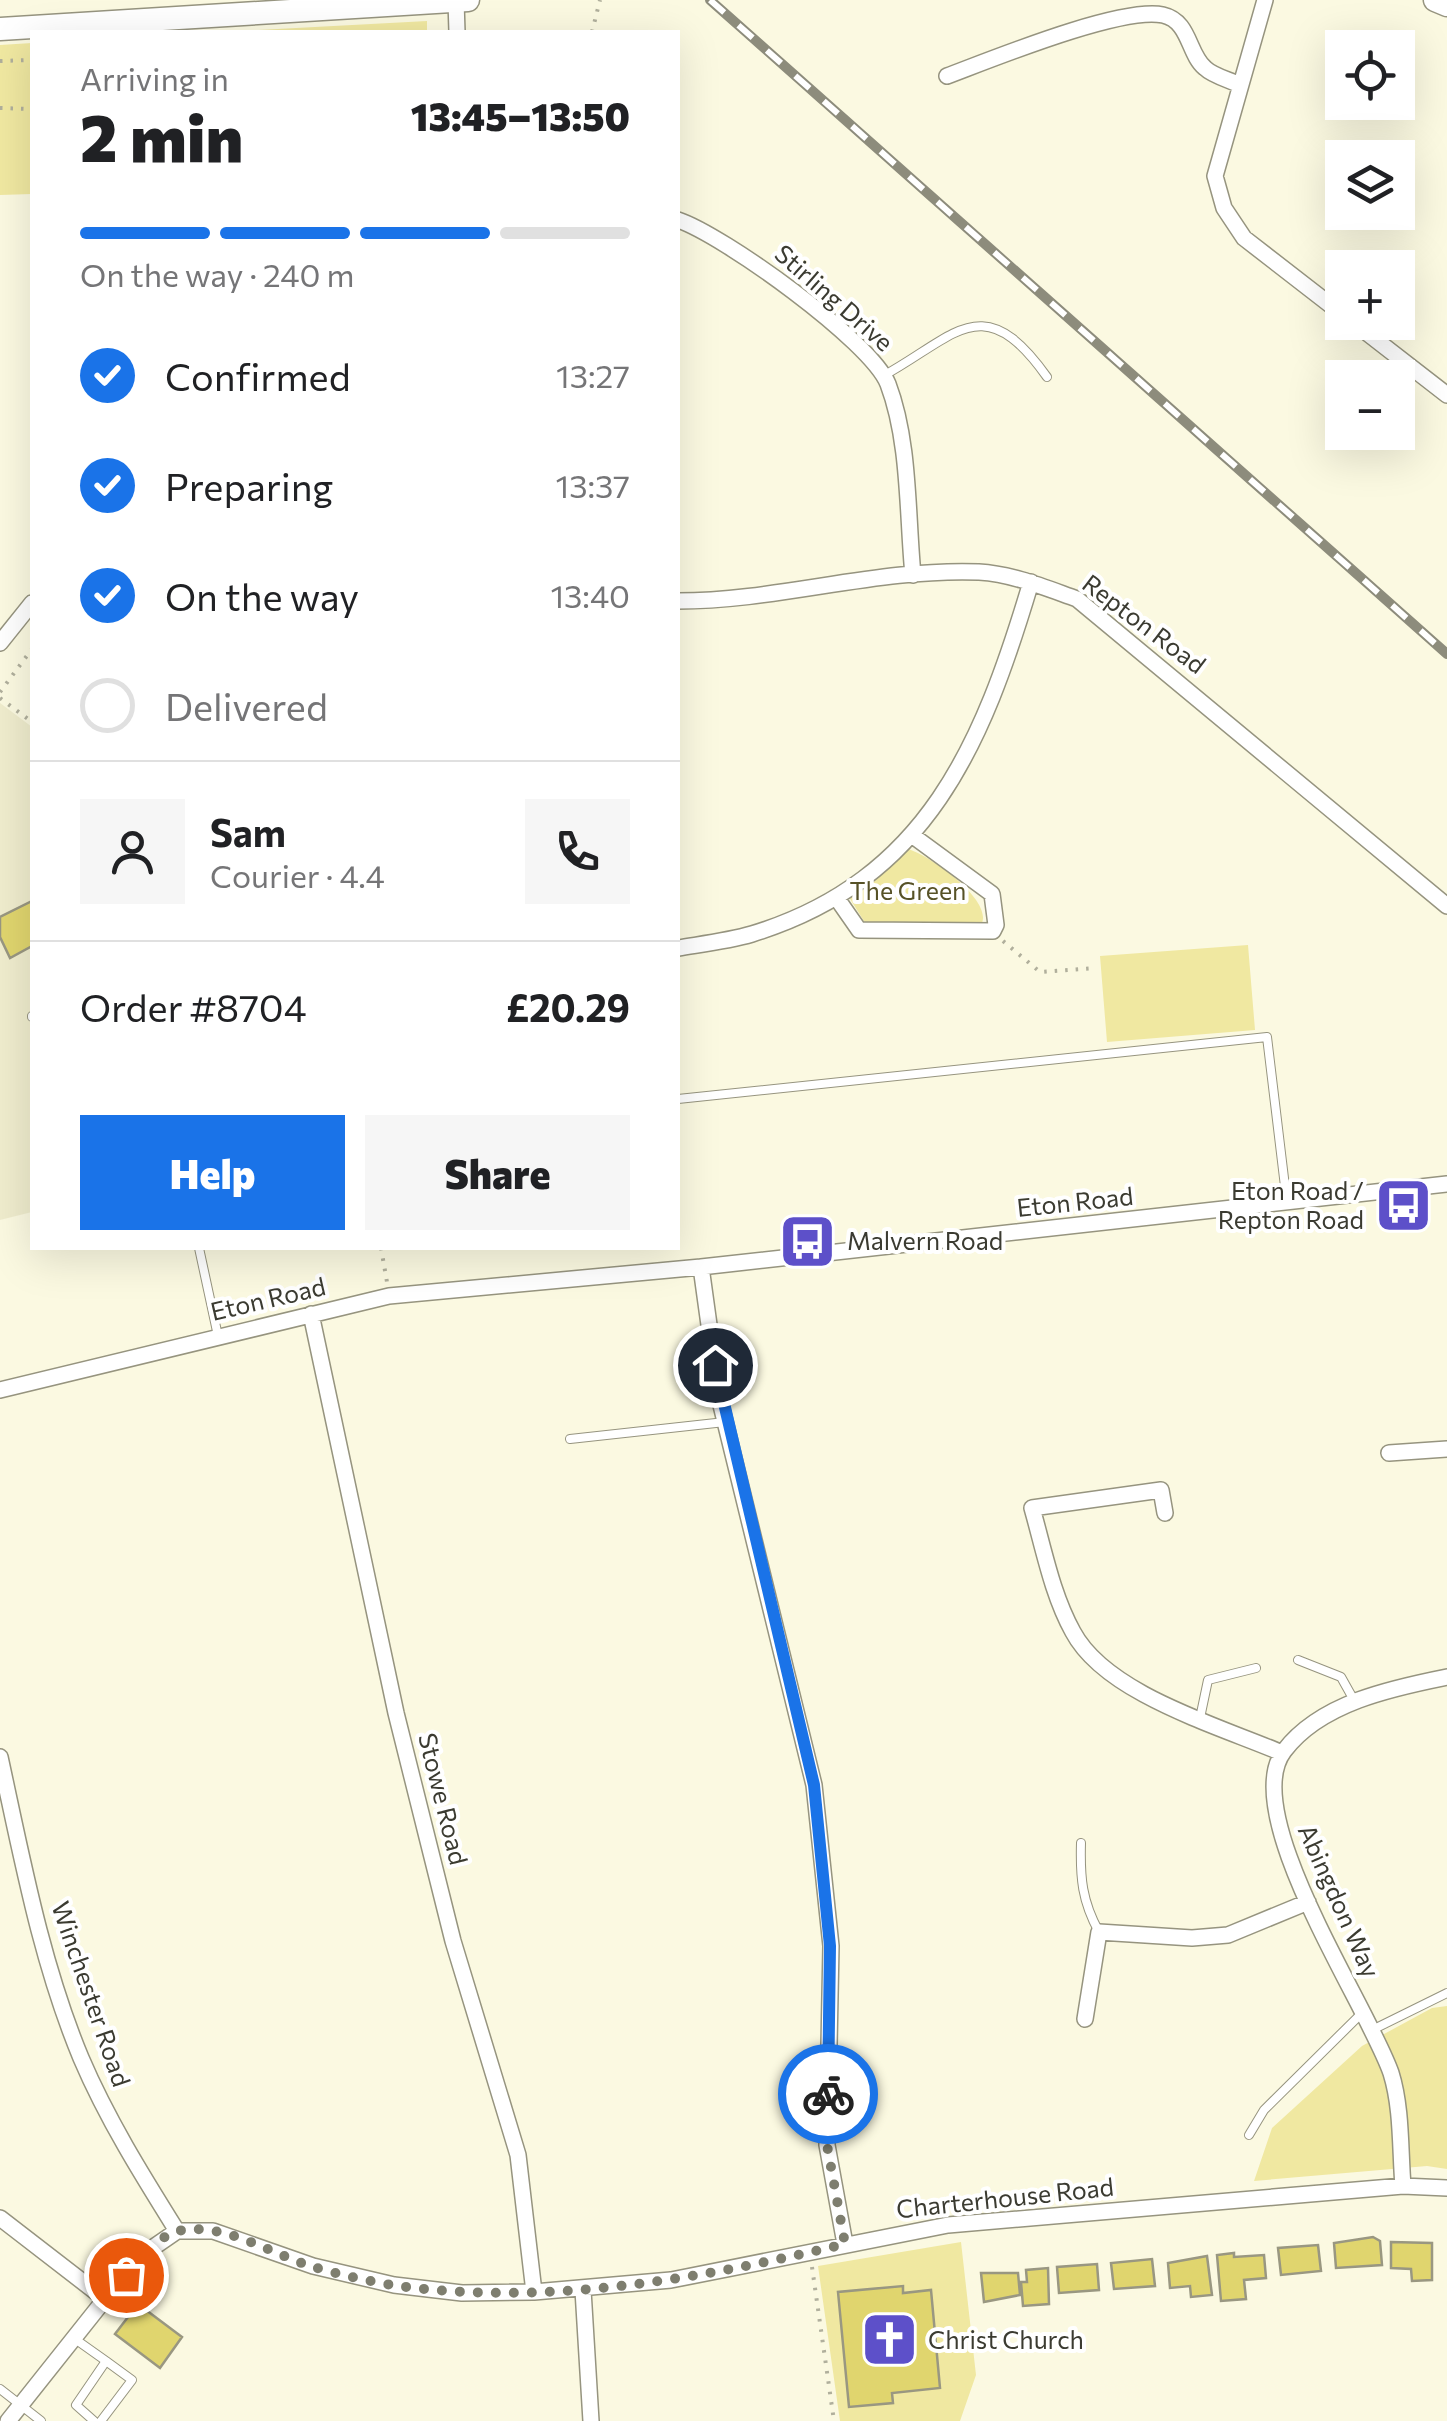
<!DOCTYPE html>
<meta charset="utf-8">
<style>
:root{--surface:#fff;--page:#f6f6f6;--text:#202124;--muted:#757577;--line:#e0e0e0;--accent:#1a73e8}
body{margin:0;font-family:Commissioner,sans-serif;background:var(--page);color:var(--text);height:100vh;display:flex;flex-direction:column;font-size:38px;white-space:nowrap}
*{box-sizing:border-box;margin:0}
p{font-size:32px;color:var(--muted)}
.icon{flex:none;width:55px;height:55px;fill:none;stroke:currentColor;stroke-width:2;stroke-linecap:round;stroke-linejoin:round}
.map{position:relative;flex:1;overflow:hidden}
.sheet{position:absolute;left:30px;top:30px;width:650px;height:1220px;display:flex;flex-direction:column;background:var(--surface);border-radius:0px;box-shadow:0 10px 40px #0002}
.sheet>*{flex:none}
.controls{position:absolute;left:1325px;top:30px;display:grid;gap:20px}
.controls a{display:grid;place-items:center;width:90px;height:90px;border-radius:0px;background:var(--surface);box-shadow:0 10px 40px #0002;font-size:50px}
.pin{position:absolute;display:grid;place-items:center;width:85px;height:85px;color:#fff;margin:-42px;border:5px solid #fff;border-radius:50%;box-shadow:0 2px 10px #0007}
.courier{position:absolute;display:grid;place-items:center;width:100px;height:100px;margin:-50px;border:8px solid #1a73e8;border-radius:50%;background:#fff;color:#222;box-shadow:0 2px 12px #0007}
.headline em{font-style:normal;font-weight:800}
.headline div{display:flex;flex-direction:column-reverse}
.headline{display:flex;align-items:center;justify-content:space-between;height:170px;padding:0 50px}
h1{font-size:65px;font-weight:800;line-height:75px}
.bar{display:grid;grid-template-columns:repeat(4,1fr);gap:15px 10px;align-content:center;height:120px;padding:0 50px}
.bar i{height:12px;border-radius:8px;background:var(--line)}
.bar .active{background:var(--accent)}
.bar p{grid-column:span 4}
.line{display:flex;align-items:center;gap:25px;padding:0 50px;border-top:2px solid var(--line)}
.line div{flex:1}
.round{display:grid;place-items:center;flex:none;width:105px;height:105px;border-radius:0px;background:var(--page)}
ol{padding:0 50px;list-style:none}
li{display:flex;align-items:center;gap:30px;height:110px}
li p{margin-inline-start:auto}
li .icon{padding:10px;border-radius:50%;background:var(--accent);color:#fff;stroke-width:4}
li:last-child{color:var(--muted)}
li i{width:55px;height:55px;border:5px solid var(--line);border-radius:50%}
.primary-button{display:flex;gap:20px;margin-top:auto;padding:20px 50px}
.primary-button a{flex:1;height:115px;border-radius:0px;background:var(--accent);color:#fff;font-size:40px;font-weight:800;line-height:115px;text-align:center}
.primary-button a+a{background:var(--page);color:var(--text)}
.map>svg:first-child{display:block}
</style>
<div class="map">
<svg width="1447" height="2421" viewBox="0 0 1447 2421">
<rect width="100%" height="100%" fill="#fbf9e1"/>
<path fill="#efeccd" d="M 0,703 L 32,727 L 32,1212 L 0,1220 Z"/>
<path fill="#f0e8a1" d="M 427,21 L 427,32 L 223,32 Z
M 32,43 L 32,194 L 0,195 L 0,45 Z
M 908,849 C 929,855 992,899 982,923 L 867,926 L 847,894 Z
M 1248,945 L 1255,1030 L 1107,1042 L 1100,956 Z
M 1447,2006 L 1447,2169 L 1427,2166 L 1254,2181 L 1272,2128 L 1362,2046 L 1432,2008 Z
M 961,2242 L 976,2375 L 960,2421 L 840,2421 L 818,2266 Z"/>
<path fill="#e0d56e" stroke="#999781" stroke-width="2.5" d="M 32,901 L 32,946 L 10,958 L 0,937 L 0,917 Z
M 1373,2237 L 1380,2241 L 1382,2265 L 1336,2268 L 1334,2243 Z
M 1391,2242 L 1432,2243 L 1432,2280 L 1412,2281 L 1411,2269 L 1391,2268 Z
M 1318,2245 L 1321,2271 L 1281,2275 L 1278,2248 Z
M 1234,2253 L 1234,2257 L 1264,2255 L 1266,2278 L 1244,2280 L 1246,2299 L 1221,2301 L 1217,2255 Z
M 1207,2256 L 1212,2295 L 1191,2297 L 1190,2286 L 1170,2288 L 1168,2263 Z
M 1152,2259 L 1155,2286 L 1114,2289 L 1111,2263 Z
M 1097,2264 L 1099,2290 L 1059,2293 L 1057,2267 Z
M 1048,2268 L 1049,2304 L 1023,2306 L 1021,2282 L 1027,2282 L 1026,2270 Z
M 981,2273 L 1018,2273 L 1020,2295 L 984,2302 Z
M 903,2286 L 903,2293 L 931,2290 L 940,2388 L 892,2393 L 893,2403 L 849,2407 L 838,2292 Z
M 138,2304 L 182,2337 L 160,2368 L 115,2334 Z"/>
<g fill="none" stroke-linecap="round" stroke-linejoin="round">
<defs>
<path id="lane" d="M 883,376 C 956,336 983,287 1047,377
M 32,1016 L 32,1017
M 678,1099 L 1267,1037 L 1287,1203
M 199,1248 L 218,1336
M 570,1439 L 725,1422
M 1298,1660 L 1341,1677 L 1355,1702
M 1200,1718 L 1208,1680 L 1256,1668
M 1081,1843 C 1080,1878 1082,1901 1099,1932
M 1370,2031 L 1447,1993
M 1249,2135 L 1264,2110 L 1362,2013
M 75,2339 L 106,2361 L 76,2405 L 94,2421
M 0,2389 L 41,2421
M 101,2421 L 132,2380 L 106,2361"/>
<path id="street" d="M 1265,0 L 1215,176 L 1224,208 L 1244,238 L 1342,314
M 456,1 L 457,32
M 947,76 C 990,60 1121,6 1163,15 C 1190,21 1188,54 1205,68 C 1213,76 1230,80 1240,85
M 678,220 C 723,235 871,341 888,384 C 910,442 907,514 913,575
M 1353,322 L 1447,395
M 678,601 C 778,601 878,568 979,572 C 1013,574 1046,588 1077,599 L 1447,906
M 0,643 L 32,603
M 836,897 L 859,930 L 993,931 L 996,925 L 992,894 L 913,836
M 678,948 C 702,944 728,941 752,934 C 928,880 983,743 1031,582
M 701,1267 L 719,1397 L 814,1785 L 831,1946 L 827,2145 L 845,2244
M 311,1314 L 396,1713 L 453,1941 L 518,2155 L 534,2292
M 0,1390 L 389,1296 L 701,1267 L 1447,1184
M 1389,1453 L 1447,1449
M 1165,1513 L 1161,1490 L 1032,1508 C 1044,1550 1052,1594 1073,1632 C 1106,1694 1219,1726 1282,1753
M 0,1757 C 22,1858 41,1962 81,2058 C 107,2119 142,2175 177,2231
M 1085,2019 L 1099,1932 L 1192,1938 L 1228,1935 L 1308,1902
M 1403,2186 C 1400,2150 1402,2108 1391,2073 C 1368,2006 1237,1813 1284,1751 C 1320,1703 1392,1688 1447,1677
M 0,2218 L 105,2299
M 583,2290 L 591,2421
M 8,2421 L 105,2299 L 148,2251 L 177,2231 L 213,2231 L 313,2266 L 394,2285 L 462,2293 L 534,2292 L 671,2280 L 948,2225 L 1403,2186 L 1447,2188"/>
<path id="secondary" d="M 1435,0 L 1447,5
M 0,29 L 468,0"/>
</defs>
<use href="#lane" stroke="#96947f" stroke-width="10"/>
<use href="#street" stroke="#96947f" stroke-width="18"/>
<use href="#secondary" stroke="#96947f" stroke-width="25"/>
<path stroke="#b0af9c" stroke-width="4" stroke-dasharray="2.5 8" stroke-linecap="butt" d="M 592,32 L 600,0
M 0,61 L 32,60
M 0,108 L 32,109
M 0,692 L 32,649
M 0,698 L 32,722
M 1003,941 L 1040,972 L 1096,968
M 381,1248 L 387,1282
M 812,2267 L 834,2421"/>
<use href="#lane" stroke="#fff" stroke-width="8"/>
<use href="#street" stroke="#fff" stroke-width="15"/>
<use href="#secondary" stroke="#fff" stroke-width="22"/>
<defs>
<path id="rail" d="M 710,0 L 1447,654"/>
</defs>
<use href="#rail" stroke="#8d8c7c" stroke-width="10"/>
<use href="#rail" stroke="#fff" stroke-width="6" stroke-dasharray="19" stroke-linecap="butt"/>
</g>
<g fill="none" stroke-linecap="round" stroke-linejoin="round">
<path stroke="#7e7e6f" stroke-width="10" stroke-dasharray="0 18" d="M 126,2275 C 140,2260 158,2236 178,2231 C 221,2221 270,2253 310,2266 C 338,2274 370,2282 399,2286 C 549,2306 699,2279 845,2244 L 827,2145 L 828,2094"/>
<path stroke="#1a73e8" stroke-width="12" d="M 715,1365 L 814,1785 L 830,1946 L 828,2094"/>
</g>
<defs>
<symbol id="bus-square" viewBox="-11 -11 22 22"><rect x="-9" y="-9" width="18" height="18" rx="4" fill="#5d50c9" stroke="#fff"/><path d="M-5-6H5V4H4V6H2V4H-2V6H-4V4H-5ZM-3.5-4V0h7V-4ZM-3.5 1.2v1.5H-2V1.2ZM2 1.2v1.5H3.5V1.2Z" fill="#fff"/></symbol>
<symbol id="church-square" viewBox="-11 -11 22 22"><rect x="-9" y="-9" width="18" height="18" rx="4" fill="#5d50c9" stroke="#fff"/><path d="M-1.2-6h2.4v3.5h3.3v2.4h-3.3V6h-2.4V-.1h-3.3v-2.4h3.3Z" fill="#fff"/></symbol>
</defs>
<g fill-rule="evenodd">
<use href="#bus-square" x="1372" y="1174" width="63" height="63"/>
<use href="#bus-square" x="776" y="1210" width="63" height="63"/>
<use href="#church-square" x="858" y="2308" width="63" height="63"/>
</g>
<g text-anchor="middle" stroke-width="8" stroke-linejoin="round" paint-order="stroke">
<g font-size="25" fill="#3b3b31" stroke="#fff">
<text transform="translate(834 298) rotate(41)" y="9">Stirling Drive</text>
<text transform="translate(1144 624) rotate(37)" y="9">Repton Road</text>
<text transform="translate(1075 1202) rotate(-6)" y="9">Eton Road</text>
<text transform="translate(268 1299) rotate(-13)" y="9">Eton Road</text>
<text transform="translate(443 1799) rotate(76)" y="9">Stowe Road</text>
<text transform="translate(1339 1901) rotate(66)" y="9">Abingdon Way</text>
<text transform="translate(91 1994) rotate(71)" y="9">Winchester Road</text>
<text transform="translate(1005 2198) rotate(-6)" y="9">Charterhouse Road</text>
</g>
<g font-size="25" fill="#575227" stroke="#fff">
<text x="908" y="900">The Green</text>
</g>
<g font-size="25" fill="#3b3b31" stroke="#fff" text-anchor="start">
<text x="1364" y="1200" text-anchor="end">Eton Road /<tspan x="1364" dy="29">Repton Road</tspan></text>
<text x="847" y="1250">Malvern Road</text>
<text x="928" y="2349">Christ Church</text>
</g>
</g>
</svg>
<div class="controls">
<a><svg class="icon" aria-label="locate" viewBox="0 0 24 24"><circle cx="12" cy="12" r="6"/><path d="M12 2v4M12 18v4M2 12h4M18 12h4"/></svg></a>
<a><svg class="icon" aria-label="layers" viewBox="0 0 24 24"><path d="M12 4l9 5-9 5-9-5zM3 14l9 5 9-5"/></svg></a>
<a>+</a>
<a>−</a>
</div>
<div class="pin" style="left:126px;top:2275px;background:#ea580c"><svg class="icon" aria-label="bag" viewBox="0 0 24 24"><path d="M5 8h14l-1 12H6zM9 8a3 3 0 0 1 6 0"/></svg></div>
<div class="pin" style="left:715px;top:1365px;background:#1f2937"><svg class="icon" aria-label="home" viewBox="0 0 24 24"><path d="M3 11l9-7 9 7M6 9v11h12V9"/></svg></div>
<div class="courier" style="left:828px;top:2094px"><svg class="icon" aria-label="bike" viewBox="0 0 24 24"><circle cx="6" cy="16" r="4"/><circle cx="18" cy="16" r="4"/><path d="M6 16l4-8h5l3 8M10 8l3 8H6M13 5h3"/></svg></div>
<section class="sheet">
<div class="headline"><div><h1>2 min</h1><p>Arriving in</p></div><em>13:45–13:50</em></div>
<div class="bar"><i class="active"></i><i class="active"></i><i class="active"></i><i></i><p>On the way · 240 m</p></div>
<ol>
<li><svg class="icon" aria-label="check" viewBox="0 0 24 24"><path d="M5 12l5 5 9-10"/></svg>Confirmed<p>13:27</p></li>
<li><svg class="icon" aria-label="check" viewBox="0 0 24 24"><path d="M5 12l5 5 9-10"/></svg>Preparing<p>13:37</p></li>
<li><svg class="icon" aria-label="check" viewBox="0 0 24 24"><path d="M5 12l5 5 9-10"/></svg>On the way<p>13:40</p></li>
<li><i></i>Delivered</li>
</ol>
<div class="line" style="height:180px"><a class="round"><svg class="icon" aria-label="person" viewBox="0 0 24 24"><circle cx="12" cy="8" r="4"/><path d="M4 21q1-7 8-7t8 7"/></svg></a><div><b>Sam</b><p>Courier · 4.4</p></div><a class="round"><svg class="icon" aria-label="phone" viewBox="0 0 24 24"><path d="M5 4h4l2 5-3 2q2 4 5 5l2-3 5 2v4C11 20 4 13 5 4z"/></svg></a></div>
<div class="line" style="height:130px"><div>Order #8704</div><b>£20.29</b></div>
<div class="primary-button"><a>Help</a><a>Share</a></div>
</section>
</div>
